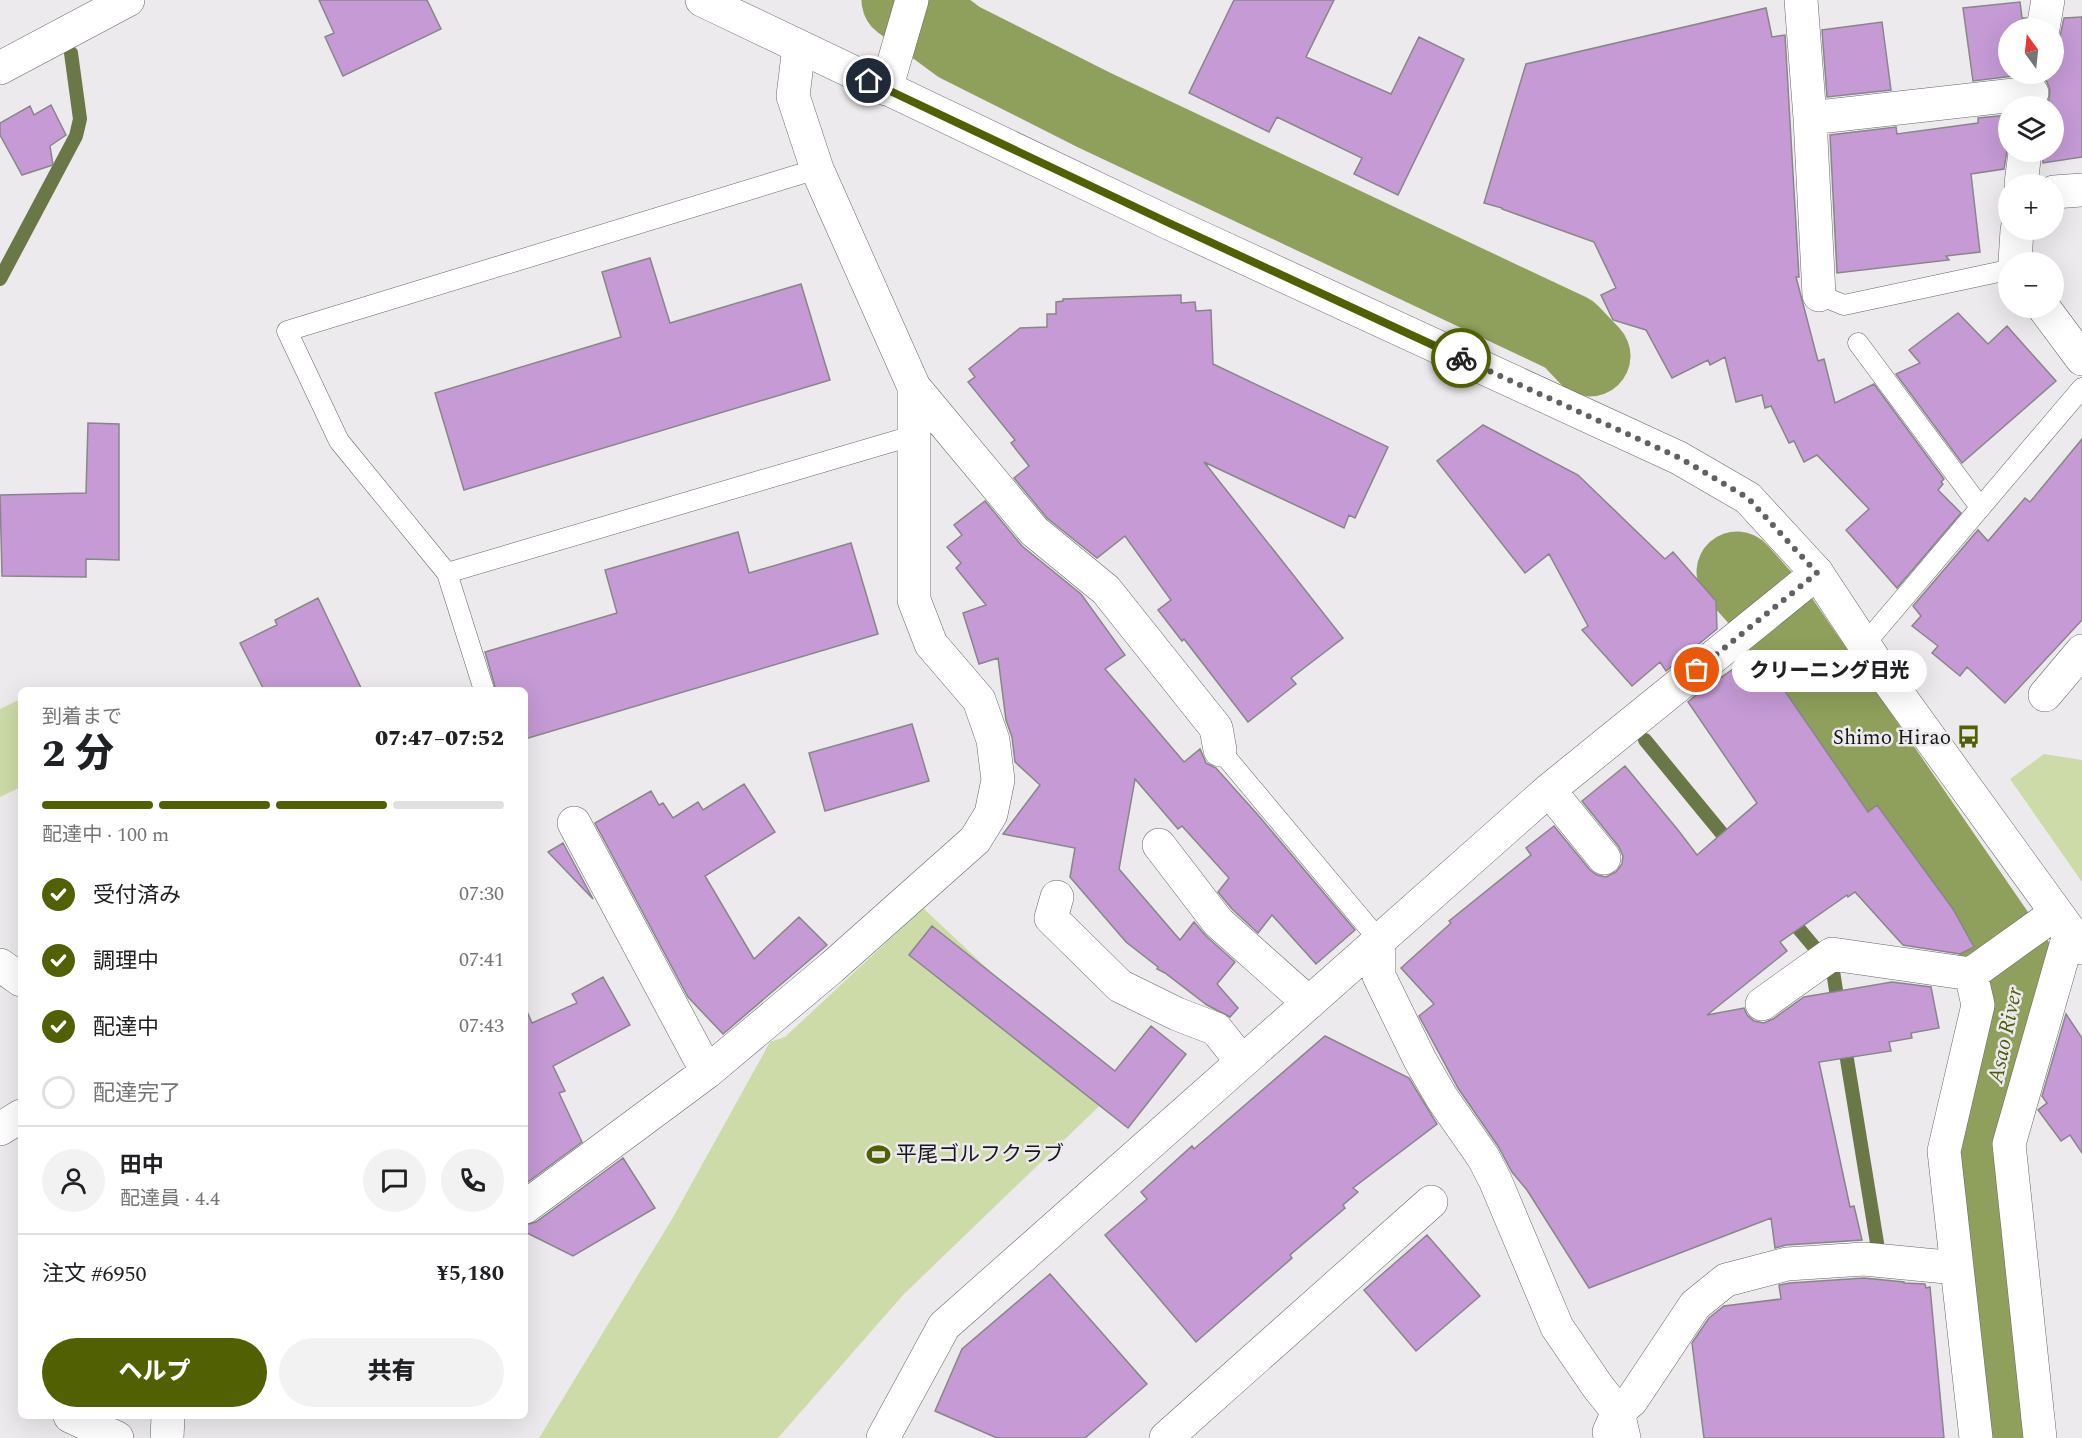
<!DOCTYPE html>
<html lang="ja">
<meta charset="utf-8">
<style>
:root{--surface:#fff;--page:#f2f2f2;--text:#202124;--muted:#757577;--line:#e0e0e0;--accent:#506003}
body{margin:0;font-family:Spectral,"Noto Sans JP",serif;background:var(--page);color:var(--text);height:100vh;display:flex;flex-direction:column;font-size:22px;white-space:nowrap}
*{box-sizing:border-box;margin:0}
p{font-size:20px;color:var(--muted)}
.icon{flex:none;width:33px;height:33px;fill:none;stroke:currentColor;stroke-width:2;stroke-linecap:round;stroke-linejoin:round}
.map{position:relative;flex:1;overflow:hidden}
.drawer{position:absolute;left:18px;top:687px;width:510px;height:732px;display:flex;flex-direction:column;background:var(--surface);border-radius:9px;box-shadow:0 6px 24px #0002}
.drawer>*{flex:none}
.needle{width:39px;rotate:345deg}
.buttons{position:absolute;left:1998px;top:18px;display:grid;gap:12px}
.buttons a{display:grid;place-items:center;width:66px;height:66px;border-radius:50%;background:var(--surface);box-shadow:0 6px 24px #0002;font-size:30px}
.pin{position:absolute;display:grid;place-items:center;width:51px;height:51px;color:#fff;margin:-26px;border:3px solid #fff;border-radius:50%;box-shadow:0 2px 6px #0007}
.courier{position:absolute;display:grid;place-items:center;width:60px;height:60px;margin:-30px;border:4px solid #506003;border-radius:50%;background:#fff;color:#222;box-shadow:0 2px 8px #0007}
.bubble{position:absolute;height:42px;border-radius:21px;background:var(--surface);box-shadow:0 6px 24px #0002;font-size:20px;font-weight:800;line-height:42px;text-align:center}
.summary em{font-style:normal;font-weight:800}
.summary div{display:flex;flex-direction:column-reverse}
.summary{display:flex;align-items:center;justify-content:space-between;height:102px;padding:0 24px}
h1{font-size:39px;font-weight:800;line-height:45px}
.bar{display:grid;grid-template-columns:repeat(4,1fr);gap:9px 6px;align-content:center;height:72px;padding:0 24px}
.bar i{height:8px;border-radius:4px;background:var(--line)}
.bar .active{background:var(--accent)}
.bar p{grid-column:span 4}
.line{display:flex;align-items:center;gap:15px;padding:0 24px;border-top:2px solid var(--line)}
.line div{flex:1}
.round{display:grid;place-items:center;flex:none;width:63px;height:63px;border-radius:32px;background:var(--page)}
ol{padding:0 24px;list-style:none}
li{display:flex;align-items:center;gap:18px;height:66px}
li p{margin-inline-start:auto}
li .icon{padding:6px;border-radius:50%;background:var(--accent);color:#fff;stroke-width:4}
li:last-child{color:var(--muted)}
li i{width:33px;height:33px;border:3px solid var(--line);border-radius:50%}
.cta{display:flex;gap:12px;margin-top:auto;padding:12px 24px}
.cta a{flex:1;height:69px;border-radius:36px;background:var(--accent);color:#fff;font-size:24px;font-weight:800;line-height:69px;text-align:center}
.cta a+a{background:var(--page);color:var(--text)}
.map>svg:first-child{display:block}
</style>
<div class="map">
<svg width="2082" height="1438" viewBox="0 0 2082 1438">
<rect width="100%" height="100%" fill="#edeaee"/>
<path fill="#cddba8" d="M 21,699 L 21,787 L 0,797 L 0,709 Z
M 2044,754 L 2082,760 L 2082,882 L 2010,779 Z
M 923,908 L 1116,1090 L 903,1295 L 778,1438 L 539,1438 L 672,1219 L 770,1042 L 785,1037 Z"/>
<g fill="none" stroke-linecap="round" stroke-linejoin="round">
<path stroke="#6a7747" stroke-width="14" d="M 0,279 L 76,136 L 80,119 L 71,53
M 1645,740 L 1733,847
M 1788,916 L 1815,948
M 1833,971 L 1839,1010
M 1844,1041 L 1877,1243"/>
<path stroke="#8ea05b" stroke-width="81" d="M 902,0 L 959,42 L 1094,110 L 1569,334 L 1590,356
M 1737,572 L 1771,610 L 2016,966 L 2018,992 L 1976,1152 L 2008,1438"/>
</g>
<path fill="#c59ad5" stroke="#888689" stroke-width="1.5" d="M 319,0 L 427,0 L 441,29 L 343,76 L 325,37 L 334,33 Z
M 1234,0 L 1334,0 L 1306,57 L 1391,94 L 1419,37 L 1464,59 L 1398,195 L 1354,174 L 1362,158 L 1277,117 L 1269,132 L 1189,93 Z
M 2020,2 L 2022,18 L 2026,18 L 2025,28 L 2008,28 L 2008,74 L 2054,74 L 2054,43 L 2058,40 L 2061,32 L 2064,18 L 2082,17 L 2082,157 L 2043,163 L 2043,152 L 2054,152 L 2054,106 L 2044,106 L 2049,100 L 2050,90 L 2047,82 L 2040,76 L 2030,74 L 1973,81 L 1963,8 Z
M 1766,8 L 1772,37 L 1785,35 L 1799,277 L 1796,277 L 1818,361 L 1824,359 L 1835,403 L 1874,384 L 1944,479 L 1941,482 L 1943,484 L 1938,490 L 1961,513 L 1897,588 L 1846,530 L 1869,509 L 1817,455 L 1804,462 L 1794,441 L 1789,443 L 1771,406 L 1765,408 L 1762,395 L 1736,402 L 1725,357 L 1710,365 L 1708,360 L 1672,378 L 1646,330 L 1613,320 L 1601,295 L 1616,288 L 1594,242 L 1502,209 L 1502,208 L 1484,203 L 1526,64 Z
M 1882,22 L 1891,90 L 1827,97 L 1822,30 Z
M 51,105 L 66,135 L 50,146 L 53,165 L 22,175 L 0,135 L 0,123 L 30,106 L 34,115 Z
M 2008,115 L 2008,144 L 2004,169 L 1971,174 L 1980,252 L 1946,256 L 1949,260 L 1837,273 L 1830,135 L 1896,127 L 1897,134 L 1978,123 L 1978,118 Z
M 650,258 L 670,323 L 801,284 L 830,380 L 464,490 L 435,393 L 621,337 L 602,272 Z
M 1181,295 L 1181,303 L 1195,302 L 1196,311 L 1211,310 L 1213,364 L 1388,447 L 1355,518 L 1349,515 L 1344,528 L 1204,462 L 1343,638 L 1291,678 L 1296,684 L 1248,722 L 1184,639 L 1182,641 L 1158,610 L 1171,600 L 1125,536 L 1097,558 L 1047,518 L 1014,478 L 1029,466 L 1011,443 L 1015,440 L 968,382 L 975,377 L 969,369 L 1020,328 L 1047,327 L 1047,314 L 1056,314 L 1056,302 L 1063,301 L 1063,299 Z
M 1958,313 L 1988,344 L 2007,326 L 2056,381 L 1962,463 L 1896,374 L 1920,363 L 1909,350 Z
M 88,423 L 119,424 L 119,560 L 86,559 L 86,577 L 2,576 L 0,495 L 86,493 Z
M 1483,425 L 1578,475 L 1665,559 L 1673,552 L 1716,601 L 1717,629 L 1666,671 L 1660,662 L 1632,686 L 1582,630 L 1588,626 L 1549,554 L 1525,573 L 1437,461 Z
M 2082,439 L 2082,620 L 2005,703 L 1967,667 L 1960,676 L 1932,653 L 1938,646 L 1912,626 L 1921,616 L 1913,606 L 1978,530 L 1988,541 L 2025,498 L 2030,502 Z
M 985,501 L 1022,546 L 1081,594 L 1125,655 L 1105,669 L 1184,762 L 1200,749 L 1206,763 L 1216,768 L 1258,815 L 1355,930 L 1316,964 L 1272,915 L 1258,933 L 1232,909 L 1218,892 L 1229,878 L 1182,826 L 1178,829 L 1135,779 L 1119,869 L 1180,940 L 1194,922 L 1206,936 L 1235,962 L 1217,984 L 1238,1008 L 1230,1017 L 1207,1005 L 1165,973 L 1157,969 L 1158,967 L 1126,942 L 1070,877 L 1075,848 L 1003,834 L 1040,785 L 1015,762 L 1012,737 L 1006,720 L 998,658 L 979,664 L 963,613 L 986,605 L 956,568 L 961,563 L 947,547 L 962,535 L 954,525 Z
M 738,532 L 749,573 L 851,543 L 878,634 L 525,739 L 525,690 L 496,690 L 485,652 L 617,613 L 605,570 Z
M 318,598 L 362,690 L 264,690 L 240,643 L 277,625 L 275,620 Z
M 1758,652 L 1868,812 L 1877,805 L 1953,909 L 1974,947 L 1960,954 L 1903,945 L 1855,892 L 1848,897 L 1847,895 L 1780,942 L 1787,951 L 1707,1015 L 1744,1008 L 1747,1015 L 1754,1021 L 1764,1023 L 1773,1019 L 1804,997 L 1892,982 L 1931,987 L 1939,1028 L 1911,1033 L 1912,1038 L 1889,1042 L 1891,1051 L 1819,1062 L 1850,1207 L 1854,1206 L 1862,1240 L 1786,1245 L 1775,1248 L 1771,1218 L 1589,1288 L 1527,1190 L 1512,1172 L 1498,1146 L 1458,1088 L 1419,1016 L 1434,1004 L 1401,968 L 1451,923 L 1449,921 L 1531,855 L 1526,848 L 1554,826 L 1590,870 L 1597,875 L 1606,877 L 1616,872 L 1622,864 L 1623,856 L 1619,847 L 1582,801 L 1625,766 L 1678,830 L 1697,855 L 1757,803 L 1688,702 L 1720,675 L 1720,678 Z
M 912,724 L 929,781 L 825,811 L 809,753 Z
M 744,784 L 775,832 L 705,876 L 754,959 L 799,917 L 827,945 L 723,1034 L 688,997 L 595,823 L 651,791 L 659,805 L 663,803 L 673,818 L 698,802 L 703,810 Z
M 563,843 L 593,899 L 548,852 Z
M 932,926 L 1115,1071 L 1151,1026 L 1186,1054 L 1128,1128 L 909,955 Z
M 603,977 L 630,1025 L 553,1066 L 565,1091 L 559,1093 L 582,1142 L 525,1184 L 525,1007 L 532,1023 L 577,1003 L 572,994 Z
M 2066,1014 L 2082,1038 L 2082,1153 L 2070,1135 L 2061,1141 L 2038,1110 L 2047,1103 L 2042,1096 Z
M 1325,1036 L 1409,1078 L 1437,1124 L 1353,1188 L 1358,1192 L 1343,1205 L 1345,1208 L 1290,1255 L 1292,1258 L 1196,1342 L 1105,1235 L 1147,1199 L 1141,1192 L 1192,1146 L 1194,1149 Z
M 623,1158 L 655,1208 L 573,1256 L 525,1232 L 525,1225 L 536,1222 Z
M 1427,1235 L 1480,1296 L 1416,1351 L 1364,1290 Z
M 1050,1274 L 1147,1384 L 1085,1438 L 997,1438 L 935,1411 L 962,1349 Z
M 1864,1278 L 1904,1282 L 1904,1283 L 1925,1284 L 1926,1288 L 1930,1287 L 1944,1438 L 1704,1438 L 1692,1343 L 1709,1318 L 1724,1306 L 1781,1299 L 1779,1285 L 1790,1283 Z"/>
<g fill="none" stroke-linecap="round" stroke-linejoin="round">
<defs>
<path id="service" d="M 1819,295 L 1844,305 L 2008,270
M 1858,343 L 1980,507
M 447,573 L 915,435
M 1863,646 L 2082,388
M 484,690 L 447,573 L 339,441 L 287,331 L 817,169
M 1220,750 L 1379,940"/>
<path id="minor" d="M 1801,0 L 1810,118 L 1819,295
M 2043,28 L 2048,0
M 0,68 L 128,0
M 1810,118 L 2032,93
M 2021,184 L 2025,152
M 2054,192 L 2082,190
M 2015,262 L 2017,230
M 2044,308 L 2082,359
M 914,387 L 1034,531 L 1106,590 L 1216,728 L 1220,750
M 2045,695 L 2082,651
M 1549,790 L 1604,858
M 574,823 L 707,1072
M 1159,845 L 1218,922 L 1309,1003
M 1057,897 L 1051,918 L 1120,986 L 1177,1014 L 1216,1029 L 1242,1062
M 1379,940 L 1379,976 L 1420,1060 L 1442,1098 L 1483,1157 L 1495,1180 L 1557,1327 L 1598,1387 L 1618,1412 L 1624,1438
M 0,965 L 21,980
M 1762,1004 L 1832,954 L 1971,974
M 0,1129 L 21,1116
M 525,1207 L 707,1072 L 831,968 L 975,840 L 991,814 L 998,780 L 993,740 L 979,700 L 931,644 L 914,600 L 914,387 L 817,169 L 793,96 L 799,47
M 70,1416 L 117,1438
M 1609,1432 L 1618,1412 L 1631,1401 L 1695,1305 L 1726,1280 L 1787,1264 L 1864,1259 L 1957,1268
M 167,1438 L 168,1416
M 883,1438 L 944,1326 L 1549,790 L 1817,573
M 1166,1438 L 1431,1202
M 1976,1438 L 1944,1151 L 1978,1005 L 1971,974 L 2056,913
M 2040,1438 L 2009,1144 L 2070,931"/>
<path id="tertiary" d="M 702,0 L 1169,223 L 1679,458 L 1748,498 L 1817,573 L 1885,676 L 2082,948
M 886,89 L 912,0"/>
</defs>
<use href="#service" stroke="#686569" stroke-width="21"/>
<use href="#minor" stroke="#686569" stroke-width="34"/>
<use href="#tertiary" stroke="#686569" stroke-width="34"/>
<use href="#service" stroke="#fff" stroke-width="20"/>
<use href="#minor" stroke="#fff" stroke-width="33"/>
<use href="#tertiary" stroke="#fff" stroke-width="33"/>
</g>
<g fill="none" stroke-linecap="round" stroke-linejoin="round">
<path stroke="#626063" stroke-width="6" stroke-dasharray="0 10.8" d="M 1461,358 L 1680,458 L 1748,498 L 1817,573 L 1697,670"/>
<path stroke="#506003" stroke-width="8" d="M 869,81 L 1169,223 L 1461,358"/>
</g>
<defs>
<symbol id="bus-bare" viewBox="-9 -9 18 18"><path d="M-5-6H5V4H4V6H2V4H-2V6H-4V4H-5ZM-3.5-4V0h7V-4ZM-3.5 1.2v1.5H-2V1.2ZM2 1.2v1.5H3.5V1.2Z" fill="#506003" stroke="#edeaee" stroke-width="2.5" paint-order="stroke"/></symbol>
<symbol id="stadium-bare" viewBox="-9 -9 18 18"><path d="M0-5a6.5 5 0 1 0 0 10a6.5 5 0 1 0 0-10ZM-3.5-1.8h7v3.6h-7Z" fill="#506003" stroke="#edeaee" stroke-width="2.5" paint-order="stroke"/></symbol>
</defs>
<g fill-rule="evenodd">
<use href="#bus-bare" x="1952" y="720" width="33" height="33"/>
<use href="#stadium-bare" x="862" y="1138" width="33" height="33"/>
</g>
<g text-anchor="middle" stroke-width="5" stroke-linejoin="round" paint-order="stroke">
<g font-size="21" fill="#171618" stroke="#edeaee" text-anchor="end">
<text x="1951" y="744">Shimo Hirao</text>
<text x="896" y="1161" text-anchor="start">平尾ゴルフクラブ</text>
</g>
<g font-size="22" font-style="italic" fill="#4c5b0c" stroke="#edeaee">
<text transform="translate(2004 1035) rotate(-78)" y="8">Asao River</text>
</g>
</g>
</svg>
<div class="buttons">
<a><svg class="needle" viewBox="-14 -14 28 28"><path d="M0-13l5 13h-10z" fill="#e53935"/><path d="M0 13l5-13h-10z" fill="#757577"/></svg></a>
<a><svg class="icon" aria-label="layers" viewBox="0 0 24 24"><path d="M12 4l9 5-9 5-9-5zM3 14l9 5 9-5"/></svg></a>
<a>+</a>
<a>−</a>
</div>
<div class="pin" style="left:1697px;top:670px;background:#ea580c"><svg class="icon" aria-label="bag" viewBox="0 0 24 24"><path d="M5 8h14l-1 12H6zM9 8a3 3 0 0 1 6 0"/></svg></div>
<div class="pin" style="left:869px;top:81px;background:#1f2937"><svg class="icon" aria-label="home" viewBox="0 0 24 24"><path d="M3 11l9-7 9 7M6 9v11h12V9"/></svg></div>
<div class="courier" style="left:1461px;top:358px"><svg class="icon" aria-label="bike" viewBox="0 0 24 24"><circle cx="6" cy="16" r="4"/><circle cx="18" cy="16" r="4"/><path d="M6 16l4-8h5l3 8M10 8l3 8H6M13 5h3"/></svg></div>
<div class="bubble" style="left:1732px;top:650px;width:195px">クリーニング日光</div>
<section class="drawer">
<div class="summary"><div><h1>2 分</h1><p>到着まで</p></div><em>07:47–07:52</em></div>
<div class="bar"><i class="active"></i><i class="active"></i><i class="active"></i><i></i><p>配達中 · 100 m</p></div>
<ol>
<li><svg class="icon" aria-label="check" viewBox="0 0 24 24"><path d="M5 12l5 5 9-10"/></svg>受付済み<p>07:30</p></li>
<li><svg class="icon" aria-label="check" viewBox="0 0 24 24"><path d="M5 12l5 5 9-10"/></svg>調理中<p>07:41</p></li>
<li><svg class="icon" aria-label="check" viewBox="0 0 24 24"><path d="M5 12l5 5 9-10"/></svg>配達中<p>07:43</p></li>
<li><i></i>配達完了</li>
</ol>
<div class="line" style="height:108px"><a class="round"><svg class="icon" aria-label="person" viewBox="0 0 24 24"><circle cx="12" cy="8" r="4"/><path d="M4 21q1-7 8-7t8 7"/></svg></a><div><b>田中</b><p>配達員 · 4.4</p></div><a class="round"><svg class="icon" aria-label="chat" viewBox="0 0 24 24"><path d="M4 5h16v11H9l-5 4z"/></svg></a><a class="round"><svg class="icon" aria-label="phone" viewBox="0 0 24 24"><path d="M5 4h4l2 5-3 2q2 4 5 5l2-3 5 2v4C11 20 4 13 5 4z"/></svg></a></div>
<div class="line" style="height:78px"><div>注文 #6950</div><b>¥5,180</b></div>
<div class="cta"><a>ヘルプ</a><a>共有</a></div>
</section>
</div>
